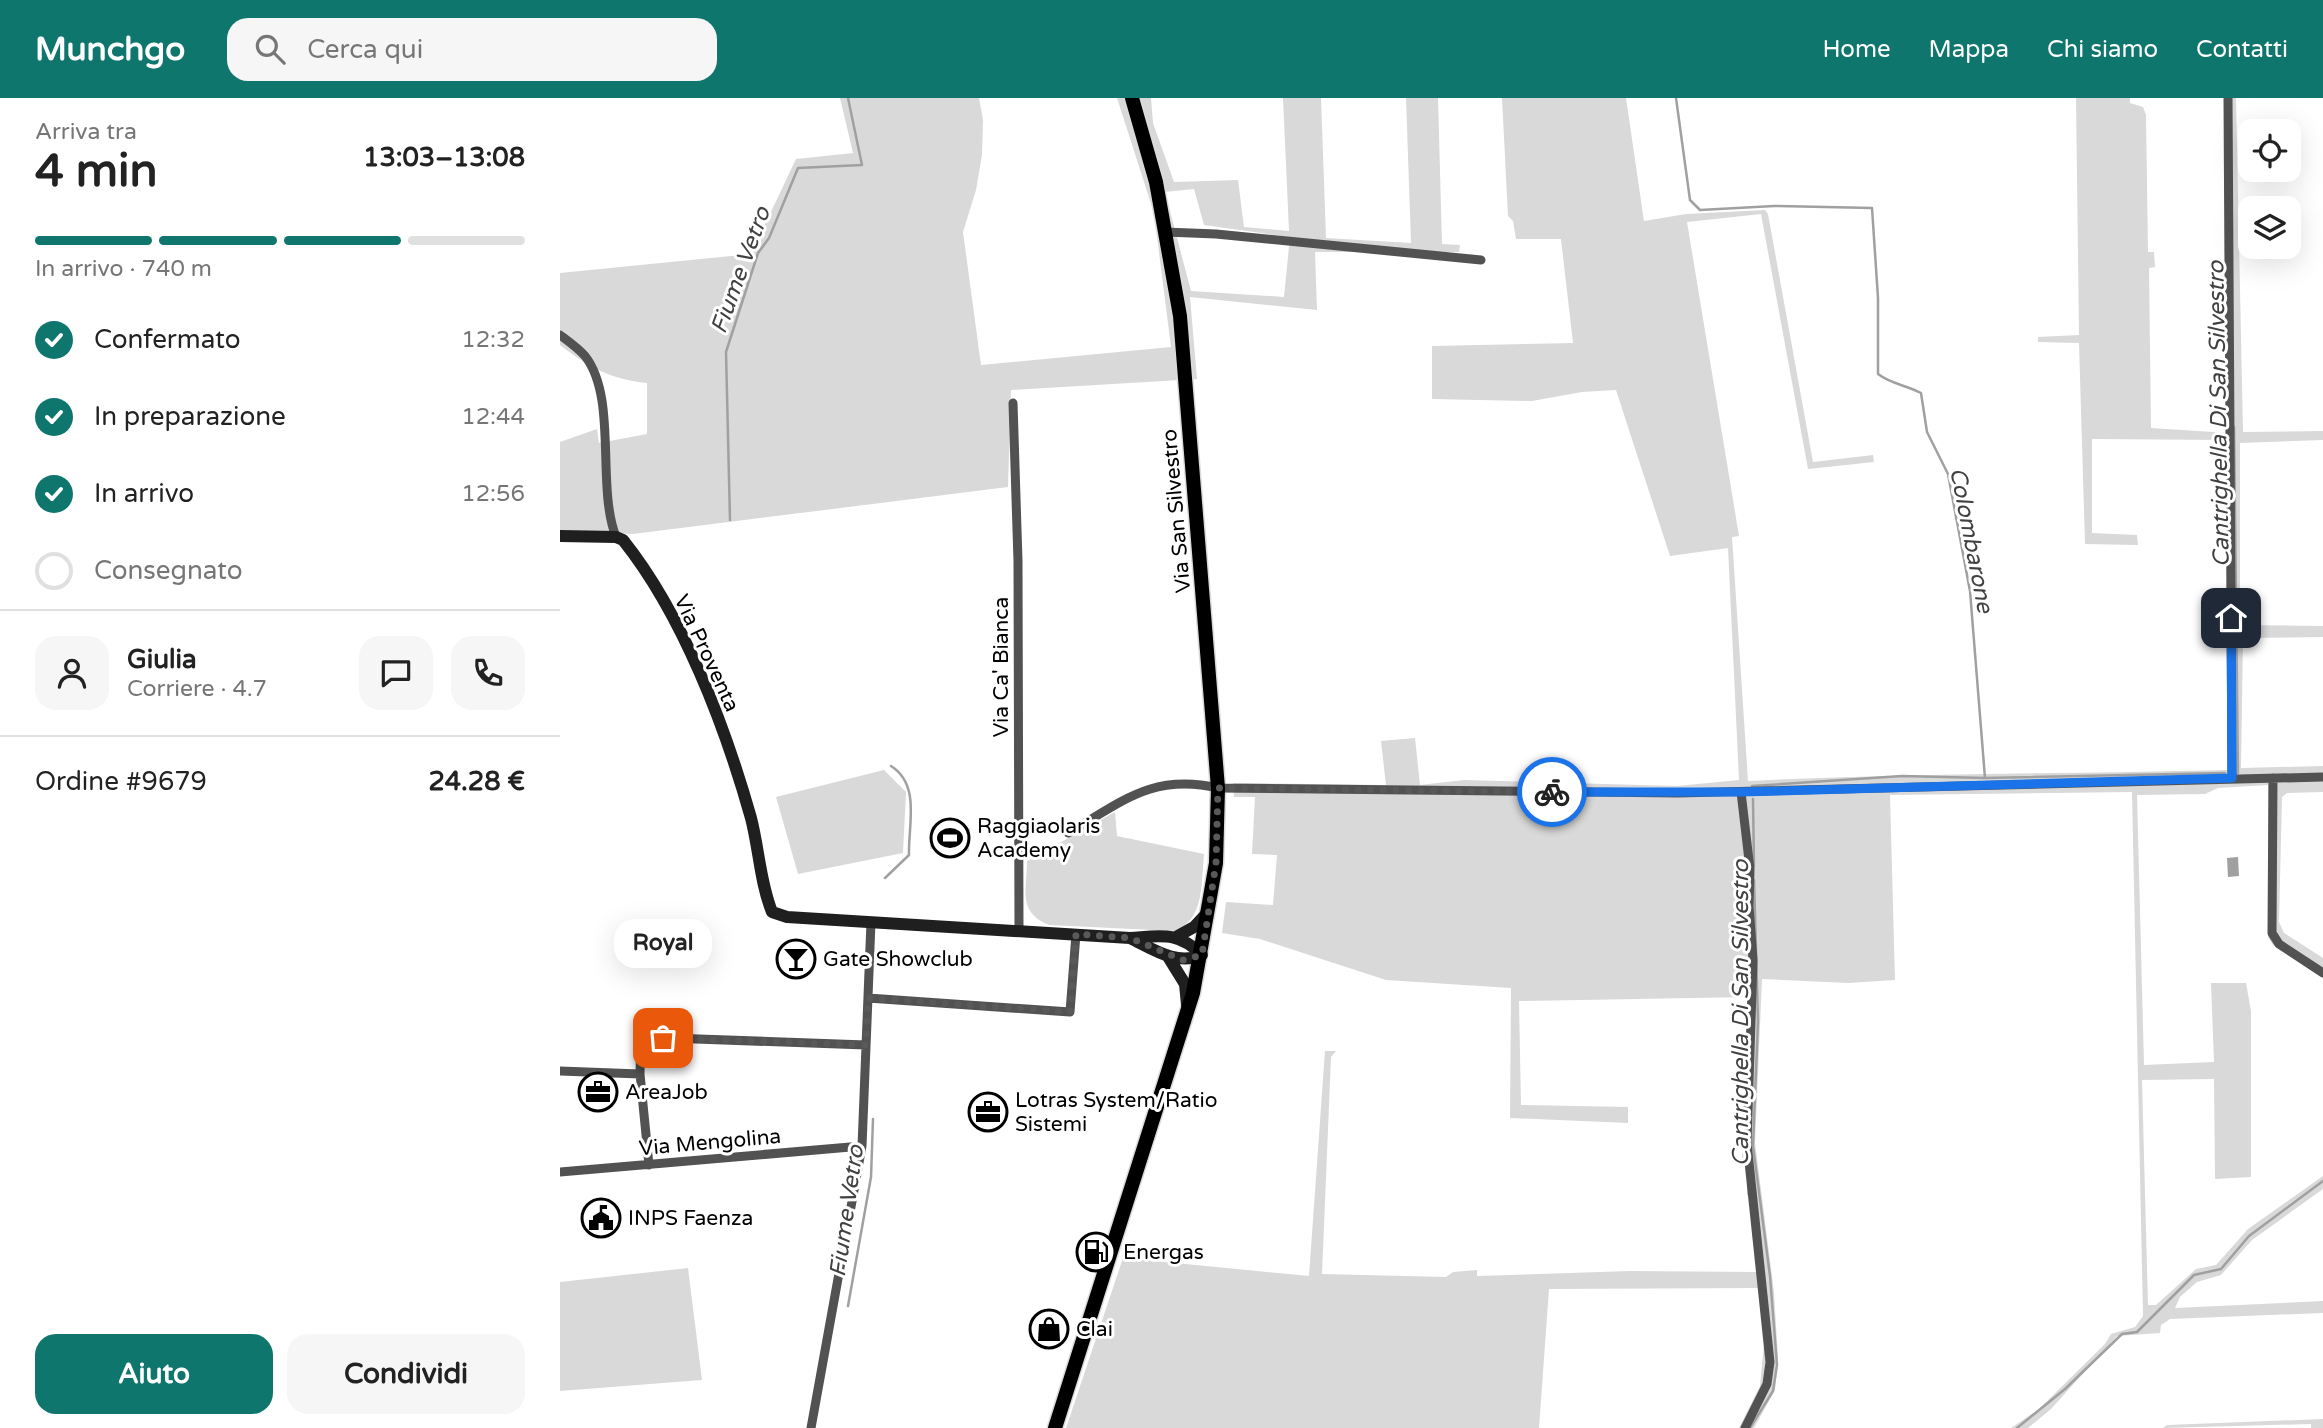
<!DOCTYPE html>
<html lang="it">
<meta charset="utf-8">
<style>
:root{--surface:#fff;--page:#f6f6f6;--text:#222;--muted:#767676;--line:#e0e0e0;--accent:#0f766e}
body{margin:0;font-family:"Varela Round",sans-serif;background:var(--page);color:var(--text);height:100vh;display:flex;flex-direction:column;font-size:26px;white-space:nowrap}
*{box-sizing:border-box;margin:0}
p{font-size:23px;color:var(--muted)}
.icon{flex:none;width:38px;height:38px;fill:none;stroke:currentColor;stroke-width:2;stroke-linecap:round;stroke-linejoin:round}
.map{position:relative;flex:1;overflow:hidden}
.drawer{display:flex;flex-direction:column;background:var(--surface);width:560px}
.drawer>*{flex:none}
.buttons{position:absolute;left:1678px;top:21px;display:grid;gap:14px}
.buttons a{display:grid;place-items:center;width:63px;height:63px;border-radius:14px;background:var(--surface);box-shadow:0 7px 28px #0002;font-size:35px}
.pin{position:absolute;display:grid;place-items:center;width:60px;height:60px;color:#fff;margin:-30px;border-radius:14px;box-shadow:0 4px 10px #0006}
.courier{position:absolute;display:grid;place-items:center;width:70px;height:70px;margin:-35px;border:5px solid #1a73e8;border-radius:50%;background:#fff;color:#222;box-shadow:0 2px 9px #0007}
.bubble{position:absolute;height:49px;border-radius:21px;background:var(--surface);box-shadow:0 7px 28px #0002;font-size:23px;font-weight:800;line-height:49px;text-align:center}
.head em{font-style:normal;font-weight:800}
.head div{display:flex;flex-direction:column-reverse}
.head{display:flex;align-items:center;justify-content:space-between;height:119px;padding:0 35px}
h1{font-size:46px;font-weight:800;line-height:52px}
.bar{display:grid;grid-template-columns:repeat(4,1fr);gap:10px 7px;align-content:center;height:84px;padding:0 35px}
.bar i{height:9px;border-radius:5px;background:var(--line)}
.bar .on{background:var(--accent)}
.bar p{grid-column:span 4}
.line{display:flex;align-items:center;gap:18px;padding:0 35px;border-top:2px solid var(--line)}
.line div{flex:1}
.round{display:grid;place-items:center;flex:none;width:74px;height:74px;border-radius:21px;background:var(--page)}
ol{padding:0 35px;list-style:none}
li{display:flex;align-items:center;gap:21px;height:77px}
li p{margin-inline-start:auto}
li .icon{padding:7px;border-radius:50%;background:var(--accent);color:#fff;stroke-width:4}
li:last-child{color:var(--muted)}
li i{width:38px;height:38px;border:4px solid var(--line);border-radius:50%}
.primary-button{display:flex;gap:14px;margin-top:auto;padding:14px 35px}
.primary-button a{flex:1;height:80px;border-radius:21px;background:var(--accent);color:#fff;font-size:28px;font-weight:800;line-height:80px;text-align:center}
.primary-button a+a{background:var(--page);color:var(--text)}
header{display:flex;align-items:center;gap:42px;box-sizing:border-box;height:98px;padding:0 35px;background:var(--accent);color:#fff}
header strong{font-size:33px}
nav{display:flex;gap:38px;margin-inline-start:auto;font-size:24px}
.search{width:490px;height:63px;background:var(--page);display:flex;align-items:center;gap:18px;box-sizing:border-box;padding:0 24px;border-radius:21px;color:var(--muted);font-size:26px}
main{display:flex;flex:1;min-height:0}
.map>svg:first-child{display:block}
</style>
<header>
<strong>Munchgo</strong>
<div class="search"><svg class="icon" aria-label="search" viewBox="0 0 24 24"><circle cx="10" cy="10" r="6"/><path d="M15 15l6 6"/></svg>Cerca qui</div>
<nav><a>Home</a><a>Mappa</a><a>Chi siamo</a><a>Contatti</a></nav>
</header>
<main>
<section class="drawer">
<div class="head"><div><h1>4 min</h1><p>Arriva tra</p></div><em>13:03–13:08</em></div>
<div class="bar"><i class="on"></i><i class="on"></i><i class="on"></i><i></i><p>In arrivo · 740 m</p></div>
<ol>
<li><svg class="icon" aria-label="check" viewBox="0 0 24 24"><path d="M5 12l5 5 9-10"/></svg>Confermato<p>12:32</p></li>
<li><svg class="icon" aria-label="check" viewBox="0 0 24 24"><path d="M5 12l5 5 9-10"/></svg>In preparazione<p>12:44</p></li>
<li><svg class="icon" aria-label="check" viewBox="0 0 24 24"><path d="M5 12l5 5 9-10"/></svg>In arrivo<p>12:56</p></li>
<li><i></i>Consegnato</li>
</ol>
<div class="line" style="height:126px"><a class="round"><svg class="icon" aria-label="person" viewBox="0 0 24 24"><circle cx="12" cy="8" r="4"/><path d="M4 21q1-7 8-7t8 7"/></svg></a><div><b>Giulia</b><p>Corriere · 4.7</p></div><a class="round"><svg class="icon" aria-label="chat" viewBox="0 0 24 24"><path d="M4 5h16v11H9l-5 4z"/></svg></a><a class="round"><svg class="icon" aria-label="phone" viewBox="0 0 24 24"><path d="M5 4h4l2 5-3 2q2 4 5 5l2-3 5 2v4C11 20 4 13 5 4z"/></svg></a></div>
<div class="line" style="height:91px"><div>Ordine #9679</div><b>24.28 €</b></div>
<div class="primary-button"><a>Aiuto</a><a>Condividi</a></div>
</section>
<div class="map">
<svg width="1763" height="1330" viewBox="0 0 1763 1330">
<rect width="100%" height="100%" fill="#fff"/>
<path fill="#d9d9d9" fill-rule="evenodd" d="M 280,0 L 419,0 L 423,22 L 422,57 L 416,92 L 403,134 L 421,267 L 611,249 L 594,115 L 557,0 L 591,0 L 593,25 L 614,84 L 678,82 L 684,129 L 729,133 L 723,0 L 761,0 L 766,140 L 851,145 L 846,0 L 878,0 L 882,146 L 900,147 L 899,154 L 755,154 L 757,212 L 630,199 L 637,281 L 451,292 L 448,389 L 73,436 L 0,433 L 0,344 L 37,331 L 39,345 L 87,336 L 87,285 C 50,281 30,270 0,247 L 0,175 L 191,156 L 236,61 L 293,55 ZM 634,91 L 644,127 L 730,139 L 724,199 L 631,193 L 605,94 Z
M 942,0 L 1066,0 L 1084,123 L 1126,116 L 1205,112 L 1208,116 L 1253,364 L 1313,357 L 1314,364 L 1248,371 L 1201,116 L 1127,124 L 1179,438 L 1172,439 L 1188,683 C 1348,675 1507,676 1667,672 L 1667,342 L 1532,341 L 1532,435 L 1577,437 L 1578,447 L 1525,446 L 1519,245 L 1478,244 L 1478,239 L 1519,237 L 1516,0 L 1570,0 L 1570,5 L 1583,9 L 1586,17 L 1588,154 L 1594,154 L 1595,169 L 1589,170 L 1591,330 L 1668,335 L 1664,0 L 1676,0 L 1683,334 L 1763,333 L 1763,342 L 1680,345 L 1680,527 L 1763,528 L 1763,539 L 1683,540 L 1681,670 L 1763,668 L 1763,694 L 1727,695 L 1722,699 L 1719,824 L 1724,835 L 1763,860 L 1763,880 L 1713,847 L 1708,839 L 1708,687 L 1658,690 L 1645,696 L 1577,697 L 1584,967 L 1654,964 L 1651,885 L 1686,885 L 1691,913 L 1691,1079 L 1655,1081 L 1654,981 L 1582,982 L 1588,1207 L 1596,1207 L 1636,1171 L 1656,1167 L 1688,1131 L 1763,1078 L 1763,1091 L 1692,1142 L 1661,1177 L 1637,1184 L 1620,1199 L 1615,1210 L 1763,1203 L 1763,1215 L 1610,1221 L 1601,1227 L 1600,1235 L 1557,1238 L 1491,1311 L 1468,1330 L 1451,1330 L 1479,1311 L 1545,1246 L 1551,1236 L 1575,1229 L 1583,1218 L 1572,694 L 1330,697 L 1335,882 L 1288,885 L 1202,881 L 1195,1045 L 1214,1194 L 1218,1261 L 1215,1292 L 1194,1330 L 1179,1330 L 1200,1288 L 1205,1236 L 1199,1190 L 989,1191 L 979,1330 L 506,1330 L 563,1160 L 749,1178 L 765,953 L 776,953 L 771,959 L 762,1176 L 886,1179 L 893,1174 L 917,1172 L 917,1178 L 1070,1173 L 1196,1174 L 1196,1140 L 1192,1139 L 1192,1099 L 1187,1097 L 1187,1062 L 1182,1061 L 1182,1011 L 1186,1011 L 1189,899 L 959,903 L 961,1007 L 1068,1009 L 1068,1025 L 950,1020 L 951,890 L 826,882 L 700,841 L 662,835 L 666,804 L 713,807 L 717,757 L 692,756 L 695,699 L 674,699 L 673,685 L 826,687 L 821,643 L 855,640 L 860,687 L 904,682 L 1117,688 L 1179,682 L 1168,450 L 1110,458 L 1056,292 L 1022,294 L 972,303 L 872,301 L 872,248 L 1013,245 L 1001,141 L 956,141 L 953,123 L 948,118 Z
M 324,672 L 346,694 L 343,755 L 238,776 L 216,699 Z
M 555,714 L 557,738 L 644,756 C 641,785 645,822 614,833 L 489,827 C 457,814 467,792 467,763 Z
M 372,728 L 410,730 L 409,753 L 370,751 Z
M 128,1170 L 142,1282 L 0,1293 L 0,1184 Z
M 1763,1321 L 1763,1330 L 1751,1330 L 1751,1326 L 1603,1330 L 1607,1327 Z"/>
<path fill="#a0a0a0" d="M 1678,759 L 1679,778 L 1668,779 L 1667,760 Z"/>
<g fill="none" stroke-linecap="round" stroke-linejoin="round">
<path stroke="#a0a0a0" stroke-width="2.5" d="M 1116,0 L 1130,102 L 1140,112 L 1214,108 L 1312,110 L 1318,200 L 1318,276 C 1331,286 1346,287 1361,295 L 1367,334 L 1388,376 L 1410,493 L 1425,680
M 1674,329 L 1678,675
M 170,422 L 166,254 L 198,155 L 209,140 L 238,70 L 302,67 L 288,0
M 1192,688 L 1342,678 L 1425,680 L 1665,675
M 1193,701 L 1194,768
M 325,780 L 349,757 C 348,727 361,687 331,668
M 288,1208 L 311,1079 L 313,1021
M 1190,1330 L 1213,1293 L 1217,1267 L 1210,1178 L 1193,1048 L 1198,923 L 1194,782
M 1457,1330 L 1505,1291 L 1562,1236 L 1577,1234 L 1634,1177 L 1661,1171 L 1689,1138 L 1763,1083"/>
<defs>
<path id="primary" d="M 495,1330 L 633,895 L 656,765 L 658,690 L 620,218 L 596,84 L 572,0"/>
</defs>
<use href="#primary" stroke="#dbdbdb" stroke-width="17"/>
<path stroke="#525252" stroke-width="9" d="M 1668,0 L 1672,680
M 605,134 L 656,136 L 921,162
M 0,237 C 8,243 18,250 25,258 C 58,300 36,388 56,439
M 453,305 L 458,463 L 459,832
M 1713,680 L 1712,835 L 1719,846 L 1763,875
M 1181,694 L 1190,771 L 1189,808 L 1193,862 L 1187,1045 L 1210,1264 L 1207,1286 L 1185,1330
M 508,735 C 562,704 592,675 658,690 L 1118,695 L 1763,679
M 308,900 L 510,914 L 516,836
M 0,973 L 80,976
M 89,1067 L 80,976 L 81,939 L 306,947
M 0,1074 L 302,1048
M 251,1330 L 302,1048 L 311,824"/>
<path stroke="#1f1f1f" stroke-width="12" d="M 0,438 L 56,439 L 63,442 C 123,517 165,628 191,720 C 199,751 200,784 212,814 L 227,819 L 570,840 C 601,838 618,833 642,857 C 616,868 593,851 570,840
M 616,839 L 634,829 L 648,814
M 607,857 L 625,886 L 627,907"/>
<use href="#primary" stroke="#000" stroke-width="14"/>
</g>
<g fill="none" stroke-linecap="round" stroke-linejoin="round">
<path stroke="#595959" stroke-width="7" stroke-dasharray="0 12.6" d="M 103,940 L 306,947 L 308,900 L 510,914 L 516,836 L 570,840 L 623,862 L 642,857 L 656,765 L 658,690 L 992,694"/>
<path stroke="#1a73e8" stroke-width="9" d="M 992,694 L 1181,694 L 1672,680 L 1671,520"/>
</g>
<defs>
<symbol id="stadium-ring" viewBox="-11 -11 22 22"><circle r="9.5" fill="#fff" stroke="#000" stroke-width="1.5"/><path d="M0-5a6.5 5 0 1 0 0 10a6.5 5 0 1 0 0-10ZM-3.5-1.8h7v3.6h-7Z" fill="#000"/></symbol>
<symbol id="bar-ring" viewBox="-11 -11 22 22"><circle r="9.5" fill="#fff" stroke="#000" stroke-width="1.5"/><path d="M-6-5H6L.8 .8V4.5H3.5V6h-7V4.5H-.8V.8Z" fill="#000"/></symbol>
<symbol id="office-ring" viewBox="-11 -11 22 22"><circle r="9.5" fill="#fff" stroke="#000" stroke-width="1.5"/><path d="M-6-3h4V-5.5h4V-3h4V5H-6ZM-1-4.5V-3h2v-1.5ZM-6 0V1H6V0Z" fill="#000"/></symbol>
<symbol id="civic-ring" viewBox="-11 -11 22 22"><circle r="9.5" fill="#fff" stroke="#000" stroke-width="1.5"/><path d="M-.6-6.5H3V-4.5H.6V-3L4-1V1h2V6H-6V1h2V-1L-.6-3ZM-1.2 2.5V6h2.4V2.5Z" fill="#000"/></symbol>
<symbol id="fuel-ring" viewBox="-11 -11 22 22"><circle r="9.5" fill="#fff" stroke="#000" stroke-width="1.5"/><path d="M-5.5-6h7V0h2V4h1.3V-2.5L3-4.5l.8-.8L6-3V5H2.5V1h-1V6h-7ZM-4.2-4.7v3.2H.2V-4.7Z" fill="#000"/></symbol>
<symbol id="shop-ring" viewBox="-11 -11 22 22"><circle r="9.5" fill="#fff" stroke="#000" stroke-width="1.5"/><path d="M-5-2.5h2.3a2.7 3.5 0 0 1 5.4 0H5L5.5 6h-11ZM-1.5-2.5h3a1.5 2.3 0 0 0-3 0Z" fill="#000"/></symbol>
</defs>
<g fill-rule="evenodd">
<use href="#stadium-ring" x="368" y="718" width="44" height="44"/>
<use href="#bar-ring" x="214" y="839" width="44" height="44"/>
<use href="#office-ring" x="16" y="972" width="44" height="44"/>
<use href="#office-ring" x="406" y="992" width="44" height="44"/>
<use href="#civic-ring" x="19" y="1098" width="44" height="44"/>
<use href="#fuel-ring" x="514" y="1132" width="44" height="44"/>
<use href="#shop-ring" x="467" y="1209" width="44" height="44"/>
</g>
<g text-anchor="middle" stroke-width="6" stroke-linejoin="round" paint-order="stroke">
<g font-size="21" fill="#000" stroke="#fff">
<text transform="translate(616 413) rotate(-95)" y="7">Via San Silvestro</text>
<text transform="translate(147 555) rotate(65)" y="7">Via Proventa</text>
<text transform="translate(441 569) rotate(-90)" y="7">Via Ca' Bianca</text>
<text transform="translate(150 1044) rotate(-5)" y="7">Via Mengolina</text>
</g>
<g font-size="21" fill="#000" stroke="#fff" text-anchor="start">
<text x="417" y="735">Raggiaolaris<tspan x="417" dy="24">Academy</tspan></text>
<text x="263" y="868">Gate Showclub</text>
<text x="65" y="1001">AreaJob</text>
<text x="455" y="1009">Lotras System/Ratio<tspan x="455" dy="24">Sistemi</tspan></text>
<text x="68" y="1127">INPS Faenza</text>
<text x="563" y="1161">Energas</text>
<text x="516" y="1238">Clai</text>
</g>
<g font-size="23" font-style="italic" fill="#414141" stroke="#fff">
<text transform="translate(180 172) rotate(-70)" y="8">Fiume Vetro</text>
<text transform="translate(1658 316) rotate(-91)" y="8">Cantrighella Di San Silvestro</text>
<text transform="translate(1412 442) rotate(79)" y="8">Colombarone</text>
<text transform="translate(1180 915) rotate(-90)" y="8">Cantrighella Di San Silvestro</text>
<text transform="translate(286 1113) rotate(-82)" y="8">Fiume Vetro</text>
</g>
</g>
</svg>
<div class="buttons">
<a><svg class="icon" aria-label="locate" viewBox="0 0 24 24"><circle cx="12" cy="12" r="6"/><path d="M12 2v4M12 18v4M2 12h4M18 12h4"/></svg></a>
<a><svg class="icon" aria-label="layers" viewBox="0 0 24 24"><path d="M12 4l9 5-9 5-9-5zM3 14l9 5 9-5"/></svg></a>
</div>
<div class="pin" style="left:103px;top:940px;background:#ea580c"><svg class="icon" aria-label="bag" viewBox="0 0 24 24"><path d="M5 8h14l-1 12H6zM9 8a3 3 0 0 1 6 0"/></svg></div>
<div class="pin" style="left:1671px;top:520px;background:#1f2937"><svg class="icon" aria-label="home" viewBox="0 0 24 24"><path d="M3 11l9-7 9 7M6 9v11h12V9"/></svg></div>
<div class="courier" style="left:992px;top:694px"><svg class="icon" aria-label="bike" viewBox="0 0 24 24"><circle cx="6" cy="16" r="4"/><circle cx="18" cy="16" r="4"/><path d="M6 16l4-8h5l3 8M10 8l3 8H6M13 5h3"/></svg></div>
<div class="bubble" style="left:54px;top:821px;width:98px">Royal</div>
</div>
</main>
